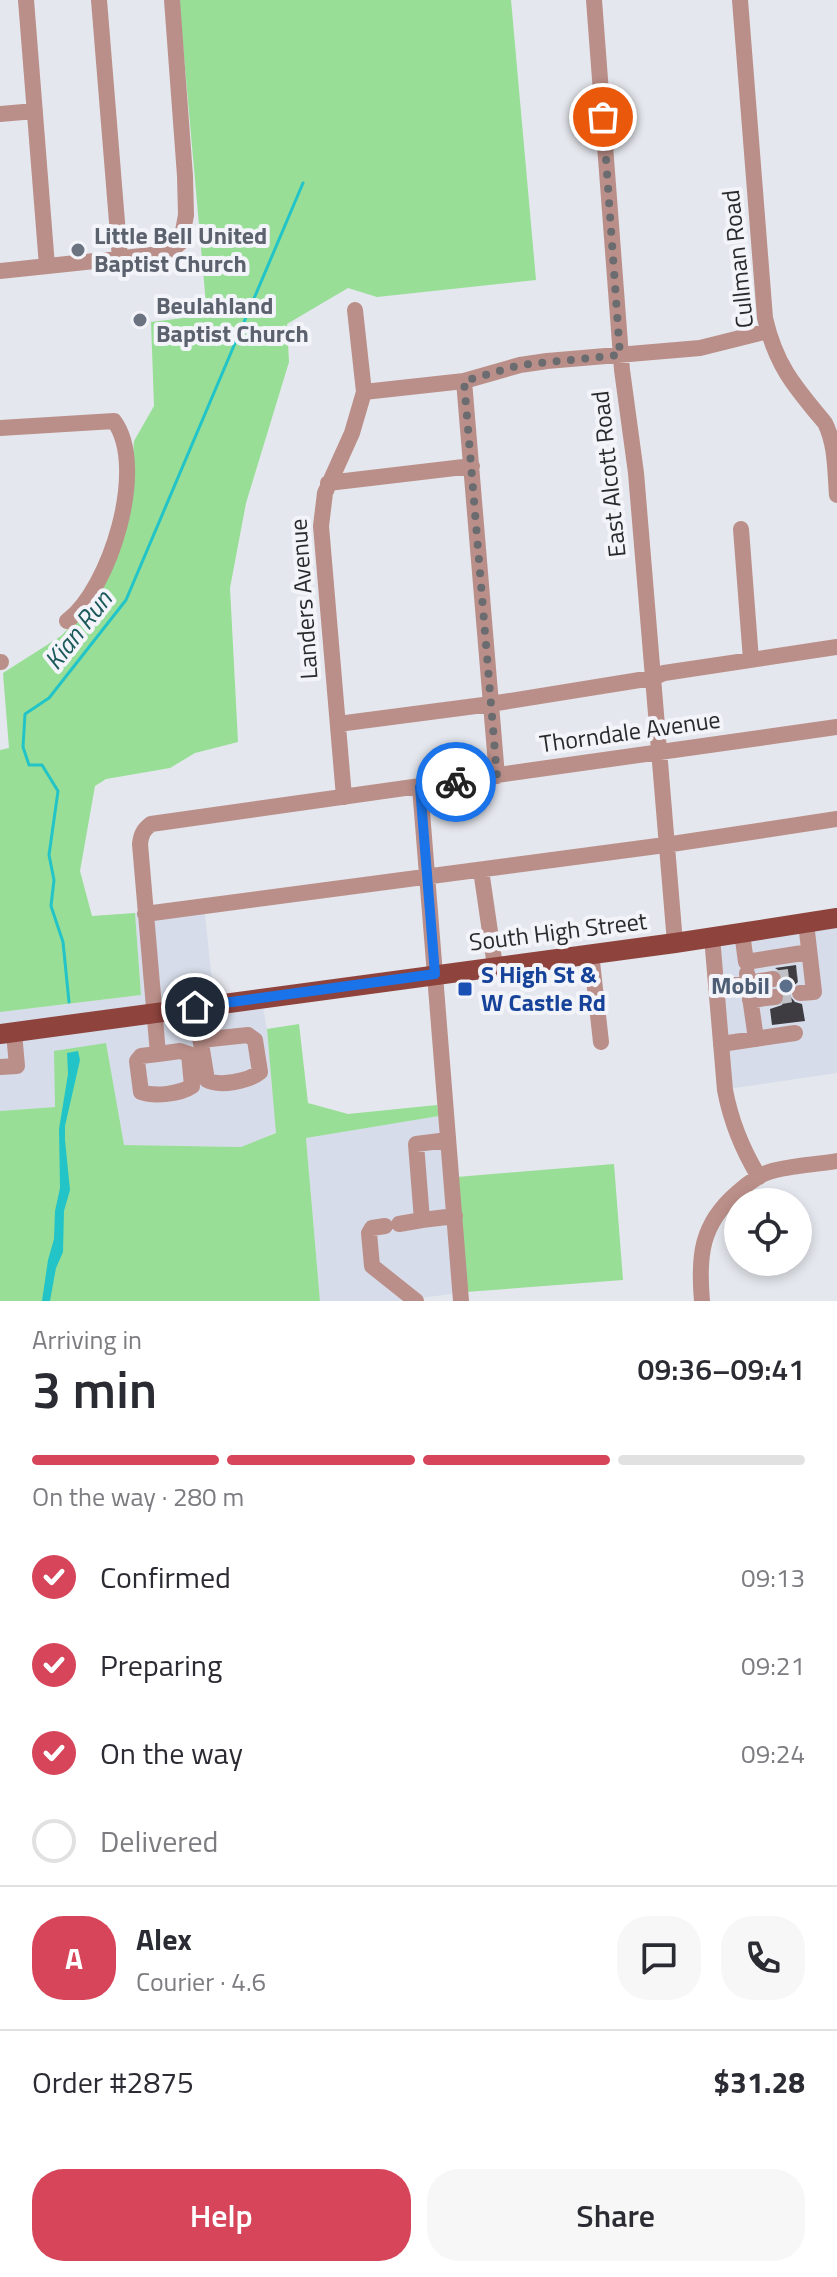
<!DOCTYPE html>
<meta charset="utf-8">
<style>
:root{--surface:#fff;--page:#f7f7f7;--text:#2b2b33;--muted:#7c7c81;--line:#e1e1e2;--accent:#d64559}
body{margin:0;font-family:"Titillium Web",sans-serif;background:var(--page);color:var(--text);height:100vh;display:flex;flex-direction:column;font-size:30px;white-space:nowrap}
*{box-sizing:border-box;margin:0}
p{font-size:26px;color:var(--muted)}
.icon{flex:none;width:44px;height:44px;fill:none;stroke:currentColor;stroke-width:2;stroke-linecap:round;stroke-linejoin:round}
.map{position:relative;height:1301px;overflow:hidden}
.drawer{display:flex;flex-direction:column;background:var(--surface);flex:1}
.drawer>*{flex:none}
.buttons{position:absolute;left:724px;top:1188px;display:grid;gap:16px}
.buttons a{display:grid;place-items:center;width:88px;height:88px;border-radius:50%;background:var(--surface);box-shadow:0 4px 12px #0003;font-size:40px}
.pin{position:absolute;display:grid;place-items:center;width:68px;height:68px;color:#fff;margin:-34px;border:4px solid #fff;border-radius:50%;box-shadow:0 2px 8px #0007}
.courier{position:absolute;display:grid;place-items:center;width:80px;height:80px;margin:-40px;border:6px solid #1a73e8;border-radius:50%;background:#fff;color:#222;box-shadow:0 2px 10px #0007}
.overview em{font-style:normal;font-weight:600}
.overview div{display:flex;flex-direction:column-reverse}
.overview{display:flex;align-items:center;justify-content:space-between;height:136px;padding:0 32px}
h1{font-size:52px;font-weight:600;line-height:60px}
.bar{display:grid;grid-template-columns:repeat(4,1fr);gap:12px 8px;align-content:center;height:96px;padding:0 32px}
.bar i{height:10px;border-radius:6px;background:var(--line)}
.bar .selected{background:var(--accent)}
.bar p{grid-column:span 4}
.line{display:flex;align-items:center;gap:20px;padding:0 32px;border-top:2px solid var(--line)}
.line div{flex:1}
.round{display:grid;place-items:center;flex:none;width:84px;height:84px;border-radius:32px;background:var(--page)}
ol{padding:0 32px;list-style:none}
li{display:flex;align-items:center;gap:24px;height:88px}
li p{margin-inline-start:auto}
li .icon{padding:8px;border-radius:50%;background:var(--accent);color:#fff;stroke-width:4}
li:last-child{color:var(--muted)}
li i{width:44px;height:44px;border:4px solid var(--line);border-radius:50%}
.action{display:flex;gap:16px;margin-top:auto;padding:16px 32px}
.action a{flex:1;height:92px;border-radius:32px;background:var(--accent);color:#fff;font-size:32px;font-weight:600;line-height:92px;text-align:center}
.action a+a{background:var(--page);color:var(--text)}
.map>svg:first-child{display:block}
</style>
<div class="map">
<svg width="837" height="1301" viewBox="0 0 837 1301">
<rect width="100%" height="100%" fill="#e4e7ed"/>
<path fill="#d6dce9" d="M 204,905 L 215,1009 L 262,1003 L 267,1029 L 277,1132 L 242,1147 L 123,1145 L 106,1044 L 55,1107 L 0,1111 L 0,1012 L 141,995 L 135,913 Z
M 837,913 L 837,1073 L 721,1090 L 708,931 Z
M 439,1116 L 466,1292 L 398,1301 L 320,1301 L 306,1138 Z"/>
<path fill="#98de96" d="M 179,0 L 511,0 L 536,280 L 377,297 L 348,288 L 287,324 L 289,362 L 246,503 L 230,588 L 238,742 L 195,753 L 170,768 L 106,779 L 95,786 L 80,871 L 92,916 L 135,913 L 141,995 L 0,1012 L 0,750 L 9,748 L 3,673 L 61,636 L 88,608 L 129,502 L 134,441 L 154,406 L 151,322 L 207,315 Z
M 299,1024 L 308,1103 L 348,1114 L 437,1105 L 439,1116 L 306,1138 L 320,1301 L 0,1301 L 0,1111 L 55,1107 L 54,1051 L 106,1043 L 124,1145 L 241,1147 L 276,1133 L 267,1029 Z
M 614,1164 L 623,1280 L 466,1292 L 457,1177 Z"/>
<path fill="#22c4c8" d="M 78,1051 L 80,1060 L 65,1126 L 65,1140 L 70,1190 L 64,1211 L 63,1252 L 56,1268 L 50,1301 L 42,1301 L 48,1260 L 54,1239 L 55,1211 L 60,1188 L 59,1129 L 68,1074 L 67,1053 Z"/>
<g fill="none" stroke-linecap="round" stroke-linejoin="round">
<path stroke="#22c4c8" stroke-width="3" d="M 69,1002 L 63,942 L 51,906 L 54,880 L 49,855 L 58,791 L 42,765 L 29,765 L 23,747 L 25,714 L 49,698 L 126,600 L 303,183"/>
</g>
<path fill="#3e3c41" d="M 796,965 L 798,982 L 791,988 L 789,995 L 795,1002 L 802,1004 L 805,1021 L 772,1025 L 770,1009 L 782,1005 L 786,996 L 780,987 L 783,982 L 784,977 L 781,972 L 775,968 Z"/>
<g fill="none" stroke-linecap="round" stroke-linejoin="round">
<path stroke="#bfc1c6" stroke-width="16" stroke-dasharray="16 8" stroke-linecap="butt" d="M 773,979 L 797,976
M 775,997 L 800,993"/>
<path stroke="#bb8f89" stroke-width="16" d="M 26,0 L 47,266
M 99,0 L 120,259
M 594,0 L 622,370 L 636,473 L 643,557 L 675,943
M 740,0 L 765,318 C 776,366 795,387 825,423 C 836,445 835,471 837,495
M 0,114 L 35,111
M 0,271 L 161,254 L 172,250 L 181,242 L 186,215 L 185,176 L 172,0
M 464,381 L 497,776
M 364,392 L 464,381 L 520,365 L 547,361 L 700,348 L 768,331
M 0,428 L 114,421 C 148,467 110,589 67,621
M 328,483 L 472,466
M 741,529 L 751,660
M 0,662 L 1,662
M 338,724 L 491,704 L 652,678 L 664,673 L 837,647
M 420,787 L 461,1301
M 344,797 L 321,526 L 325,493 L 352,433 L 364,392 L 355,310
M 481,870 L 495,966
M 145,914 L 665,845 L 837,819
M 742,933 L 746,962 L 809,952
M 712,937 L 725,1090 C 731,1122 742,1149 759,1177
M 591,953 L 601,1042
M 716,988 L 748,983 L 747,973
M 800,993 L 814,992 L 806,923
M 750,1000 L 775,997
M 195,1007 L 207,1080 C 220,1087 249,1081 260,1072 L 255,1040 L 248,1035 L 201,1040
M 756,1039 L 748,983 L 773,979
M 721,1044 L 795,1033
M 158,1054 L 180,1051 L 189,1054 L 192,1086 C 180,1094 155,1097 141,1092 L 137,1061 L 141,1056 L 158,1054 L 140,844 C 141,835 143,830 151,824 L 837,727
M 0,1067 L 17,1066 L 14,1033
M 448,1140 L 416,1144 L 422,1220 L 455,1216
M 399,1224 L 422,1220
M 385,1226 L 372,1228 L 369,1233 L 372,1266 L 416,1301
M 702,1301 C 698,1256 701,1224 737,1193 C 746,1185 757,1176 769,1172 C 790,1165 815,1165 837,1161"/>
<path stroke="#8e433d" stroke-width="20" d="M 0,1034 L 675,943 L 837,918"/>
</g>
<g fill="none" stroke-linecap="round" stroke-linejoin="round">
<path stroke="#6a6c70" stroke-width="8" stroke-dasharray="0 14.4" d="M 456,782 L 497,776 L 464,381 L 520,365 L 620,355 L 603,117"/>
<path stroke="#1a73e8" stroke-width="10" d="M 195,1007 L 435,974 L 420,787 L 456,782"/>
</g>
<g fill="#6b7280" stroke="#f2f4fa" stroke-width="3">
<circle cx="78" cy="250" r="8"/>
<circle cx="140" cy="320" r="8"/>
</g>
<circle fill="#5c6f8a" stroke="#f2f4fa" stroke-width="3" cx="786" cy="986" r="8"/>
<rect fill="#1a4fb4" stroke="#f2f4fa" stroke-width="3" x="457" y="981" width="16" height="16" rx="4"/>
<g text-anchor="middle" stroke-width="8" stroke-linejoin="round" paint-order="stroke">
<g font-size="24" font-weight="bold" fill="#5b616d" stroke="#f2f4fa" text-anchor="start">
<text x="94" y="244">Little Bell United<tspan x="94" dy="28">Baptist Church</tspan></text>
<text x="156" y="314">Beulahland<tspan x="156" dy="28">Baptist Church</tspan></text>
</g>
<g font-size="24" fill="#292a2c" stroke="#f2f4fa">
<text transform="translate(738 259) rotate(-96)" y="8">Cullman Road</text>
<text transform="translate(609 474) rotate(-96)" y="8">East Alcott Road</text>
<text transform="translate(304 599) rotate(-94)" y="8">Landers Avenue</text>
<text transform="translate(630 732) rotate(-8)" y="8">Thorndale Avenue</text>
<text transform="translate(558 932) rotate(-7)" y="8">South High Street</text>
</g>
<g font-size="24" font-weight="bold" fill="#164399" stroke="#f2f4fa" text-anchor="start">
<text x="481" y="983">S High St &amp;<tspan x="481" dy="28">W Castle Rd</tspan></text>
</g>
<g font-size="24" font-weight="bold" fill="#4e5e75" stroke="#f2f4fa" text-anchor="end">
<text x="770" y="994">Mobil</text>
</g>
<g font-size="26" font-style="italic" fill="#1c595a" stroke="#f2f4fa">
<text transform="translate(78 630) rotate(-52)" y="9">Kian Run</text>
</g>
</g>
</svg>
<div class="buttons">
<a><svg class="icon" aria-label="locate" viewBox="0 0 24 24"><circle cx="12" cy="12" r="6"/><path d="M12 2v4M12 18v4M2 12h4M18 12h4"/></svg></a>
</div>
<div class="pin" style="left:603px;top:117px;background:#ea580c"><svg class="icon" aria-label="bag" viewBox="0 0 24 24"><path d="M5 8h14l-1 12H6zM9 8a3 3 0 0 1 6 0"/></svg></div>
<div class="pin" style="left:195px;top:1007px;background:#1f2937"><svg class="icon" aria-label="home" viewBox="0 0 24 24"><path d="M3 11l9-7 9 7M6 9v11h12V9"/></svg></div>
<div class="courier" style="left:456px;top:782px"><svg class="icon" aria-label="bike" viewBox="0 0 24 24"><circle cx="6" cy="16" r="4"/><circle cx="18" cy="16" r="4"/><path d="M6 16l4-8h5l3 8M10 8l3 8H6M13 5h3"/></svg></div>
</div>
<section class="drawer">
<div class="overview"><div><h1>3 min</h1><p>Arriving in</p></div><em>09:36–09:41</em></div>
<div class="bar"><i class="selected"></i><i class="selected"></i><i class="selected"></i><i></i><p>On the way · 280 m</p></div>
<ol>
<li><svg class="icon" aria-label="check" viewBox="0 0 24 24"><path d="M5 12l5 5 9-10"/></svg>Confirmed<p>09:13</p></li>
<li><svg class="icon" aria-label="check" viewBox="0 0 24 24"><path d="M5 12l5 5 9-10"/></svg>Preparing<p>09:21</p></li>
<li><svg class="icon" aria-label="check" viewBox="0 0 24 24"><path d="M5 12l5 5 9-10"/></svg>On the way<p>09:24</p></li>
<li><i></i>Delivered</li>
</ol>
<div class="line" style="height:144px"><b class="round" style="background:var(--accent);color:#fff">A</b><div><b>Alex</b><p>Courier · 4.6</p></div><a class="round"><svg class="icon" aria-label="chat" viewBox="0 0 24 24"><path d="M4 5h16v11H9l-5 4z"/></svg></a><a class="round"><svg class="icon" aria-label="phone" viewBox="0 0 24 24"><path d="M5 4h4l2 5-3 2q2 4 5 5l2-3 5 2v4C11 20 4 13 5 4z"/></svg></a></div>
<div class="line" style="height:104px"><div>Order #2875</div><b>$31.28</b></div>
<div class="action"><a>Help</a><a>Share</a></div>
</section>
